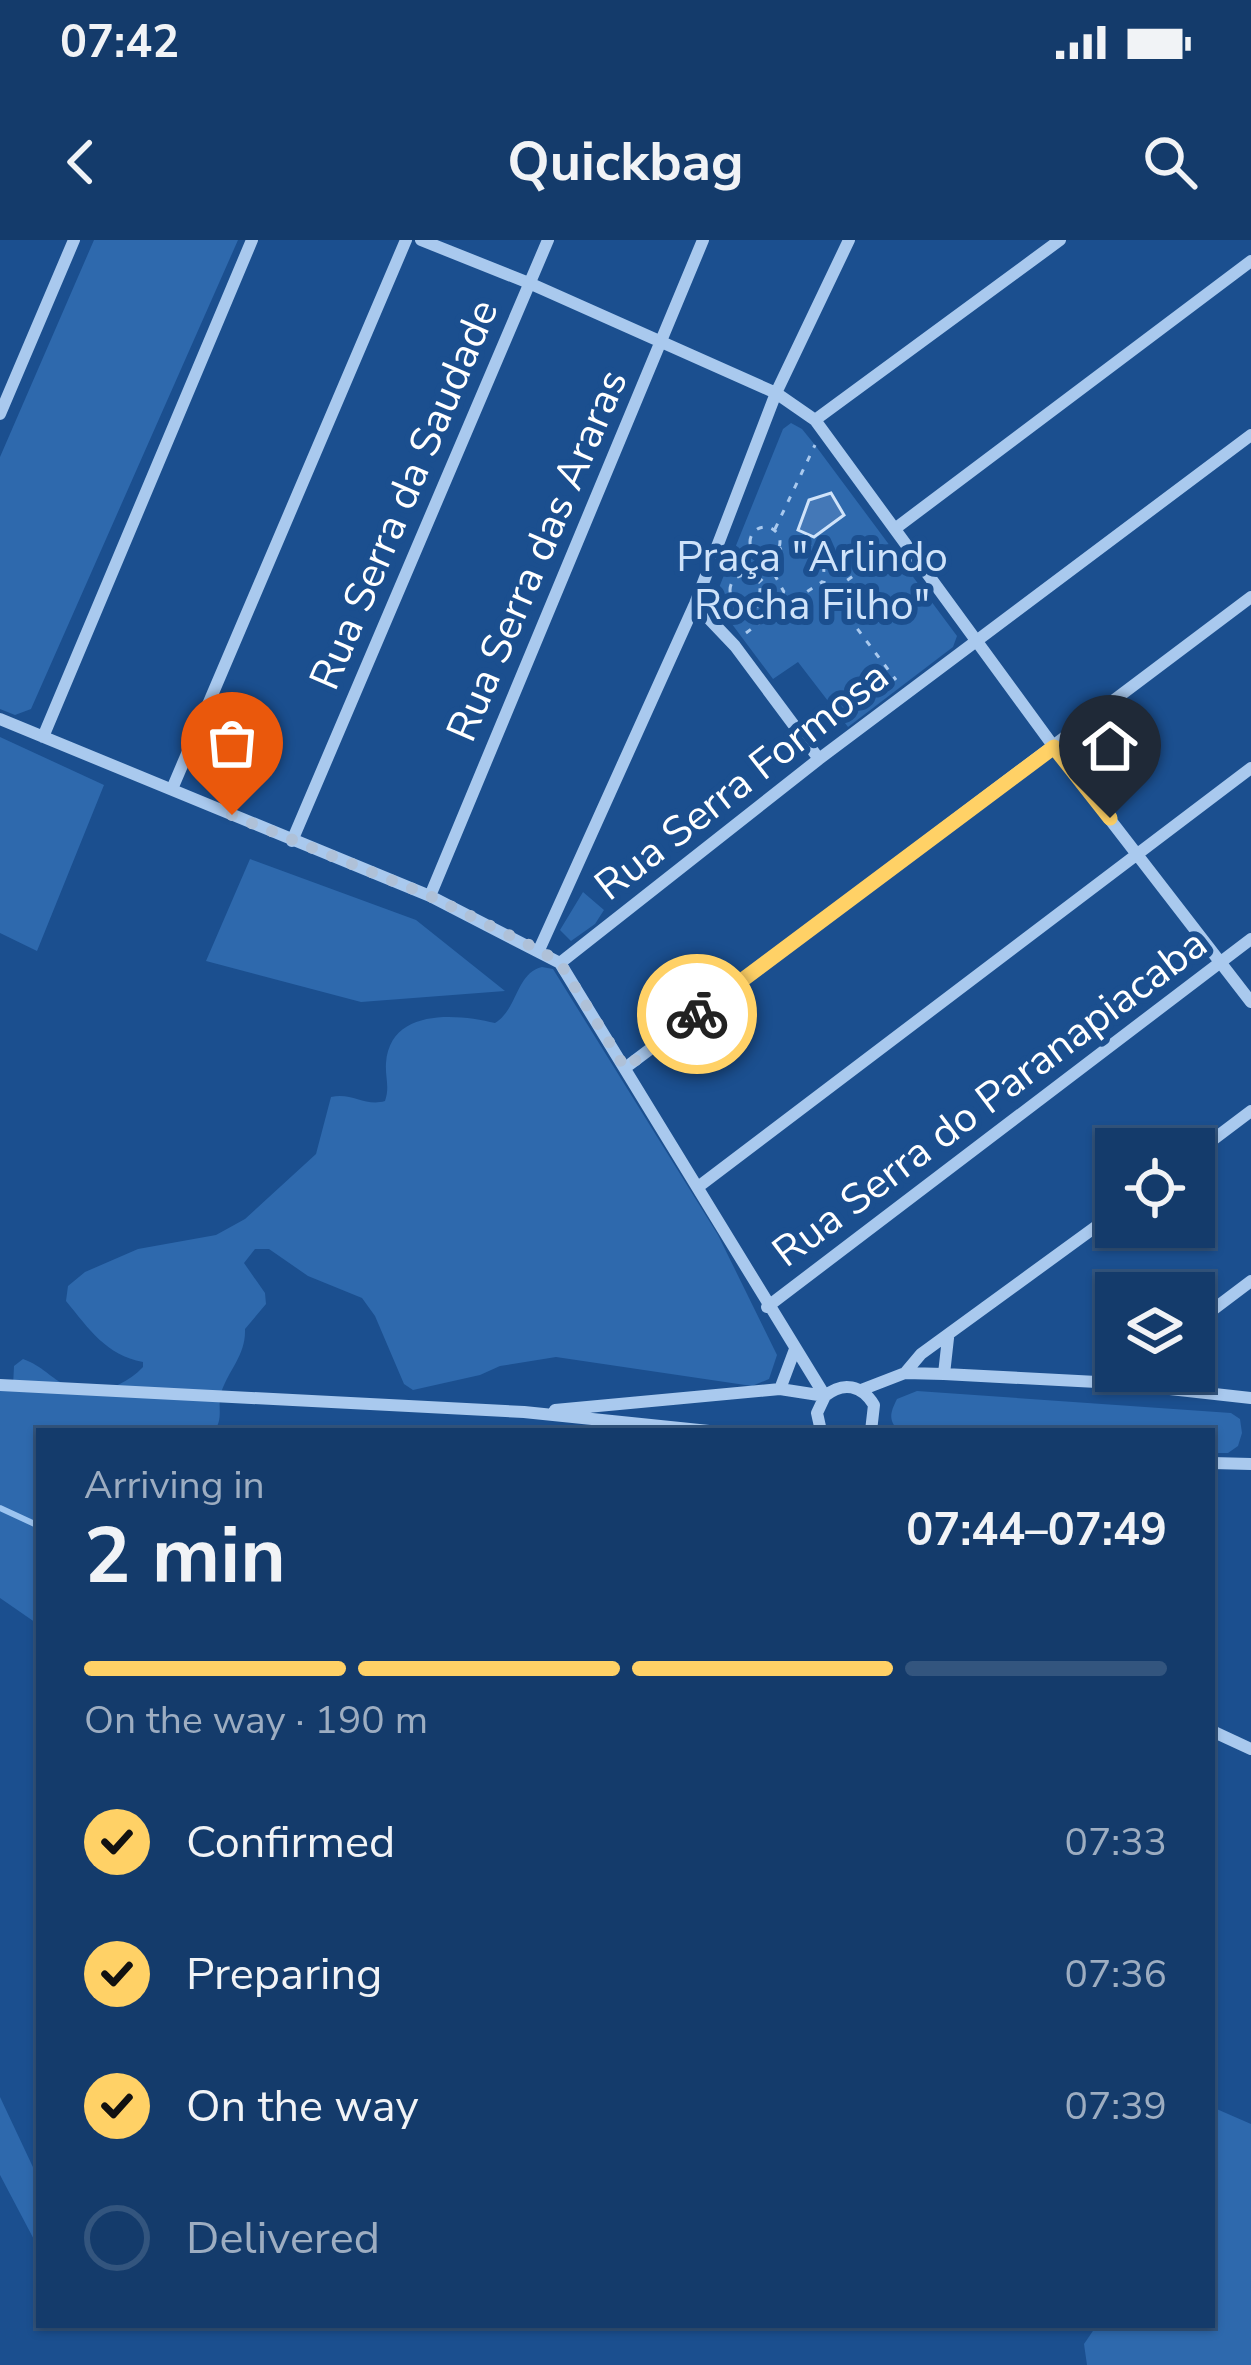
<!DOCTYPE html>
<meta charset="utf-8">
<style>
:root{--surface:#143b6b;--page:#1d4271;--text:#f1f3f6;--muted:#9dadc1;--line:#33557e;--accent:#ffd166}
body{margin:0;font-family:"Nunito Sans",sans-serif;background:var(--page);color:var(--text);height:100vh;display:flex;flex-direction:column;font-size:45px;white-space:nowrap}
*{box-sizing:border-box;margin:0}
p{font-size:39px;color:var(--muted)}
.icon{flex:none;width:66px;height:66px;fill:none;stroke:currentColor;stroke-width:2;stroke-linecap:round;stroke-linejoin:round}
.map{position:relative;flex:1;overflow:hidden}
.drawer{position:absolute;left:36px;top:1188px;width:1179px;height:900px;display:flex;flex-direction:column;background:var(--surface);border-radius:0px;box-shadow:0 3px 9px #0004,0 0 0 3px var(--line)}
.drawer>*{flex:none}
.controls{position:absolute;left:1095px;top:888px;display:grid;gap:24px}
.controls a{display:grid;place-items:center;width:120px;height:120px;border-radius:0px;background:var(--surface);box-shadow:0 3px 9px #0004,0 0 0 3px var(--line);font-size:60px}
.pin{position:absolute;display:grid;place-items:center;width:102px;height:102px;color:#fff;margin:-123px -51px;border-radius:50% 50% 50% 0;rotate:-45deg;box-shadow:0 0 12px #0007}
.pin .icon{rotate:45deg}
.courier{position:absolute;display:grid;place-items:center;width:120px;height:120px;margin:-60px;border:9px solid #ffd166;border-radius:50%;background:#fff;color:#222;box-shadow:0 3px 15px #0007}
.overview em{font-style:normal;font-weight:700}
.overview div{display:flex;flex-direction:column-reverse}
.overview{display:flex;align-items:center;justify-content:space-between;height:204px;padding:0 48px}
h1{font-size:78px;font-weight:700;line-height:90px}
.bar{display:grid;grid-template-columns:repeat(4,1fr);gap:18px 12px;align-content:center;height:144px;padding:0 48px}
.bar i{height:15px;border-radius:9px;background:var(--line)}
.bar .selected{background:var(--accent)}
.bar p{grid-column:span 4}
ol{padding:0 48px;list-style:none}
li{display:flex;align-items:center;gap:36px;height:132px}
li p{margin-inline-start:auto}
li .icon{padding:12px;border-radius:50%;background:var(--accent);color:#111;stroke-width:4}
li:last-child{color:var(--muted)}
li i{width:66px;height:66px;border:6px solid var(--line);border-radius:50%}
.status{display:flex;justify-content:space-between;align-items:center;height:84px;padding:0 60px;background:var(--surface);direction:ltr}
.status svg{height:33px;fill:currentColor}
header{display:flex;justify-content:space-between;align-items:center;height:156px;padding:0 48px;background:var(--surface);font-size:54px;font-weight:700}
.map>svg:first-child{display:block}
</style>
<div class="status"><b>07:42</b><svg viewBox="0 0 49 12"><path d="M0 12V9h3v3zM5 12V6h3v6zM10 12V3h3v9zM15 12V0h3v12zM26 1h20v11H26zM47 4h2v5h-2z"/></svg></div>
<header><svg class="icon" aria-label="back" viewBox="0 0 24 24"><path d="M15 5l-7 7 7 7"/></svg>Quickbag<svg class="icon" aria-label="search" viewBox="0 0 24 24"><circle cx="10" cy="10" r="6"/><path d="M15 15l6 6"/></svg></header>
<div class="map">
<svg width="1251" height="2125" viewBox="0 0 1251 2125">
<rect width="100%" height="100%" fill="#1b4f8f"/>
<path fill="#2e69ad" d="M 94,0 L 238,0 L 31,469 L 15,475 L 0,469 L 0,217 Z
M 791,183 L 802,189 L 815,205 L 957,396 L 953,407 L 848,487 L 798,422 L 773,439 L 714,360 L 783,189 Z
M 0,497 L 104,545 L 37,711 L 0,693 Z
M 250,619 L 416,680 L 505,751 L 361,762 L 206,721 Z
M 583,652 L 604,670 L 595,684 L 571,701 L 560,690 Z
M 542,727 L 553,729 L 718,995 L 777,1115 L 769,1139 L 752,1146 L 556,1117 L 500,1126 L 480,1135 L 413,1150 L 404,1144 L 375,1076 L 362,1058 L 308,1036 L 269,1009 L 255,1009 L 244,1023 L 265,1053 L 266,1064 L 245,1089 C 246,1115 229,1129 221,1153 C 217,1167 224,1178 214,1191 L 39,1191 L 39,1385 L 0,1358 L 0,1151 L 13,1146 L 14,1126 L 23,1119 C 44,1127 48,1136 64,1144 C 92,1159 123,1148 143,1127 L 143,1122 C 106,1115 89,1089 66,1061 L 68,1046 L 85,1032 L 138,1009 L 216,995 L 245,979 L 316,914 L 331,857 C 352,852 365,867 385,861 C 390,847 385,837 386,823 C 390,767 459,774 495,783 C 518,769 516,733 542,727 Z
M 917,1151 L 1231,1173 L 1240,1179 L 1242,1193 L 1238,1206 L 1228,1213 L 1212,1213 L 1212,1191 L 899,1191 C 888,1180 890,1173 897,1159 Z
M 0,1857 L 39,1940 L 39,2009 L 0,1935 Z
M 1212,1867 L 1251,1884 L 1251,2125 L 1087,2125 L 1084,2104 L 1097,2085 L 1212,2085 Z"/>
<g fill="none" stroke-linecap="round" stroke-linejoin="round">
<path stroke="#9cc4f0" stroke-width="6" d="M 0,1268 L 39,1286"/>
</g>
<path fill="#4478b7" stroke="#cfe3fa" stroke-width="3" d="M 831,253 L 844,275 L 814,297 L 798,290 L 809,260 Z"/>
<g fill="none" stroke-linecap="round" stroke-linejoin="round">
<path stroke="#a9c9ee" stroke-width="3" stroke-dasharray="6 9" stroke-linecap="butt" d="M750 302a15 15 0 1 1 30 0a15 15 0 1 1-30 0Z
M 775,289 L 815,205
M 889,311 L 839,346 L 822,342 L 800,356 L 784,352 L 772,330 L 778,310 C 805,295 831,310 822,342 L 896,440
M 742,334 L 742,321 L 751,312
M730 350a15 15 0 1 1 30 0a15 15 0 1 1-30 0Z
M 758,343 L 772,330
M 757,362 L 764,380 L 800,356
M 746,393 L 762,381"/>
<path stroke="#a9c9ee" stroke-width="12" d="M 421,0 L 529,43 L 776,153 L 815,180 L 1054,507 L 1251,762
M 0,174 L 74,0
M 815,180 L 1060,0
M 896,288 L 1251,21
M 695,364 L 735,406 L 819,519
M 0,479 L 430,656 L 560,723 L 825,1156
M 43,497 L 252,0
M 172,549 L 406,0
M 292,601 L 548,0
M 430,656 L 703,0
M 539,710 L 695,364 L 776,153 L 849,0
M 560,723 L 819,519 L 1251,195
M 625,828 L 1251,357
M 1194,914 L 1251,871
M 698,947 L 1251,528
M 767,1067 L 1251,699
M 1194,1084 L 1251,1041
M 905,1133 L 921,1114 L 1116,972
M 944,1134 L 948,1098
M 0,1145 L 524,1172 L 709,1191
M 780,1149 L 795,1109
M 861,1150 L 905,1133 L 944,1134 L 1116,1143 L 1251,1158
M 825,1156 C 843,1141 862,1145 874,1165 L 871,1191
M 555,1170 L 780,1149 L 825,1156
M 821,1191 L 817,1173 L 825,1156
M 1212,1223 L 1251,1224
M 1212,1491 L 1251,1509"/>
</g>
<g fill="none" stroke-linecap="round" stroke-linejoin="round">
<path stroke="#afc1d8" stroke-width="12" stroke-dasharray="0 21.6" d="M 232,575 L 430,656 L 539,710 L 560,723 L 625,828 L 697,774"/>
<path stroke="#ffd166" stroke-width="15" d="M 697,774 L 1054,507 L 1110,578"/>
</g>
<g text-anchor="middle" stroke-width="12" stroke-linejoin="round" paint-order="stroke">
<g font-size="42" fill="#fff" stroke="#1b4f8f">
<text transform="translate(403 254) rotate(-67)" y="15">Rua Serra da Saudade</text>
<text transform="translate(536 315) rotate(-67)" y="15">Rua Serra das Araras</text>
<text transform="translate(741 540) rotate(-38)" y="15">Rua Serra Formosa</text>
<text transform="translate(989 857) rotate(-37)" y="15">Rua Serra do Paranapiacaba</text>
</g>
<g font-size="42" fill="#cfe3fa" stroke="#1b4f8f">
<text x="812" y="331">Praça "Arlindo<tspan x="812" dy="48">Rocha Filho"</tspan></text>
</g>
</g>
</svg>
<div class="controls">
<a><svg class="icon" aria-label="locate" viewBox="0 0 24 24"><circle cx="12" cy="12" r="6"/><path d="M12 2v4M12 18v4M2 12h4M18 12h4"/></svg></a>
<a><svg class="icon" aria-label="layers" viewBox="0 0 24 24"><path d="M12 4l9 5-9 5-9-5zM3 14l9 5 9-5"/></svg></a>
</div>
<div class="pin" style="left:232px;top:575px;background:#ea580c"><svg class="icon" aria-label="bag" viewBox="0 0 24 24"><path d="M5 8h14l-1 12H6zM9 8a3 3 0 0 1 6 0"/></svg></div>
<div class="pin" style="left:1110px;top:578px;background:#1f2937"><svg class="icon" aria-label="home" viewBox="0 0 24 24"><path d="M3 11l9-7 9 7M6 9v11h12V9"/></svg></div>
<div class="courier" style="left:697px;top:774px"><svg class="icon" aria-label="bike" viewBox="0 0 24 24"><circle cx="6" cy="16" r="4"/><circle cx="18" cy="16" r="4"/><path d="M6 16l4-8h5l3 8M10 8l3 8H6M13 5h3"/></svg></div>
<section class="drawer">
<div class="overview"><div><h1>2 min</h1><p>Arriving in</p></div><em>07:44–07:49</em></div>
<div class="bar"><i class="selected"></i><i class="selected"></i><i class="selected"></i><i></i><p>On the way · 190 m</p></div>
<ol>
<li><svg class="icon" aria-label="check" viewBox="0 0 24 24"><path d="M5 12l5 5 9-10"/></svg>Confirmed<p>07:33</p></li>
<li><svg class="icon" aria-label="check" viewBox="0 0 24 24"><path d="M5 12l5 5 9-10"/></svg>Preparing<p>07:36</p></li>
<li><svg class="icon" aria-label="check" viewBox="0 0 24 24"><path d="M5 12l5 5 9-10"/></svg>On the way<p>07:39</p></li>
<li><i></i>Delivered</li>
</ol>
</section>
</div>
